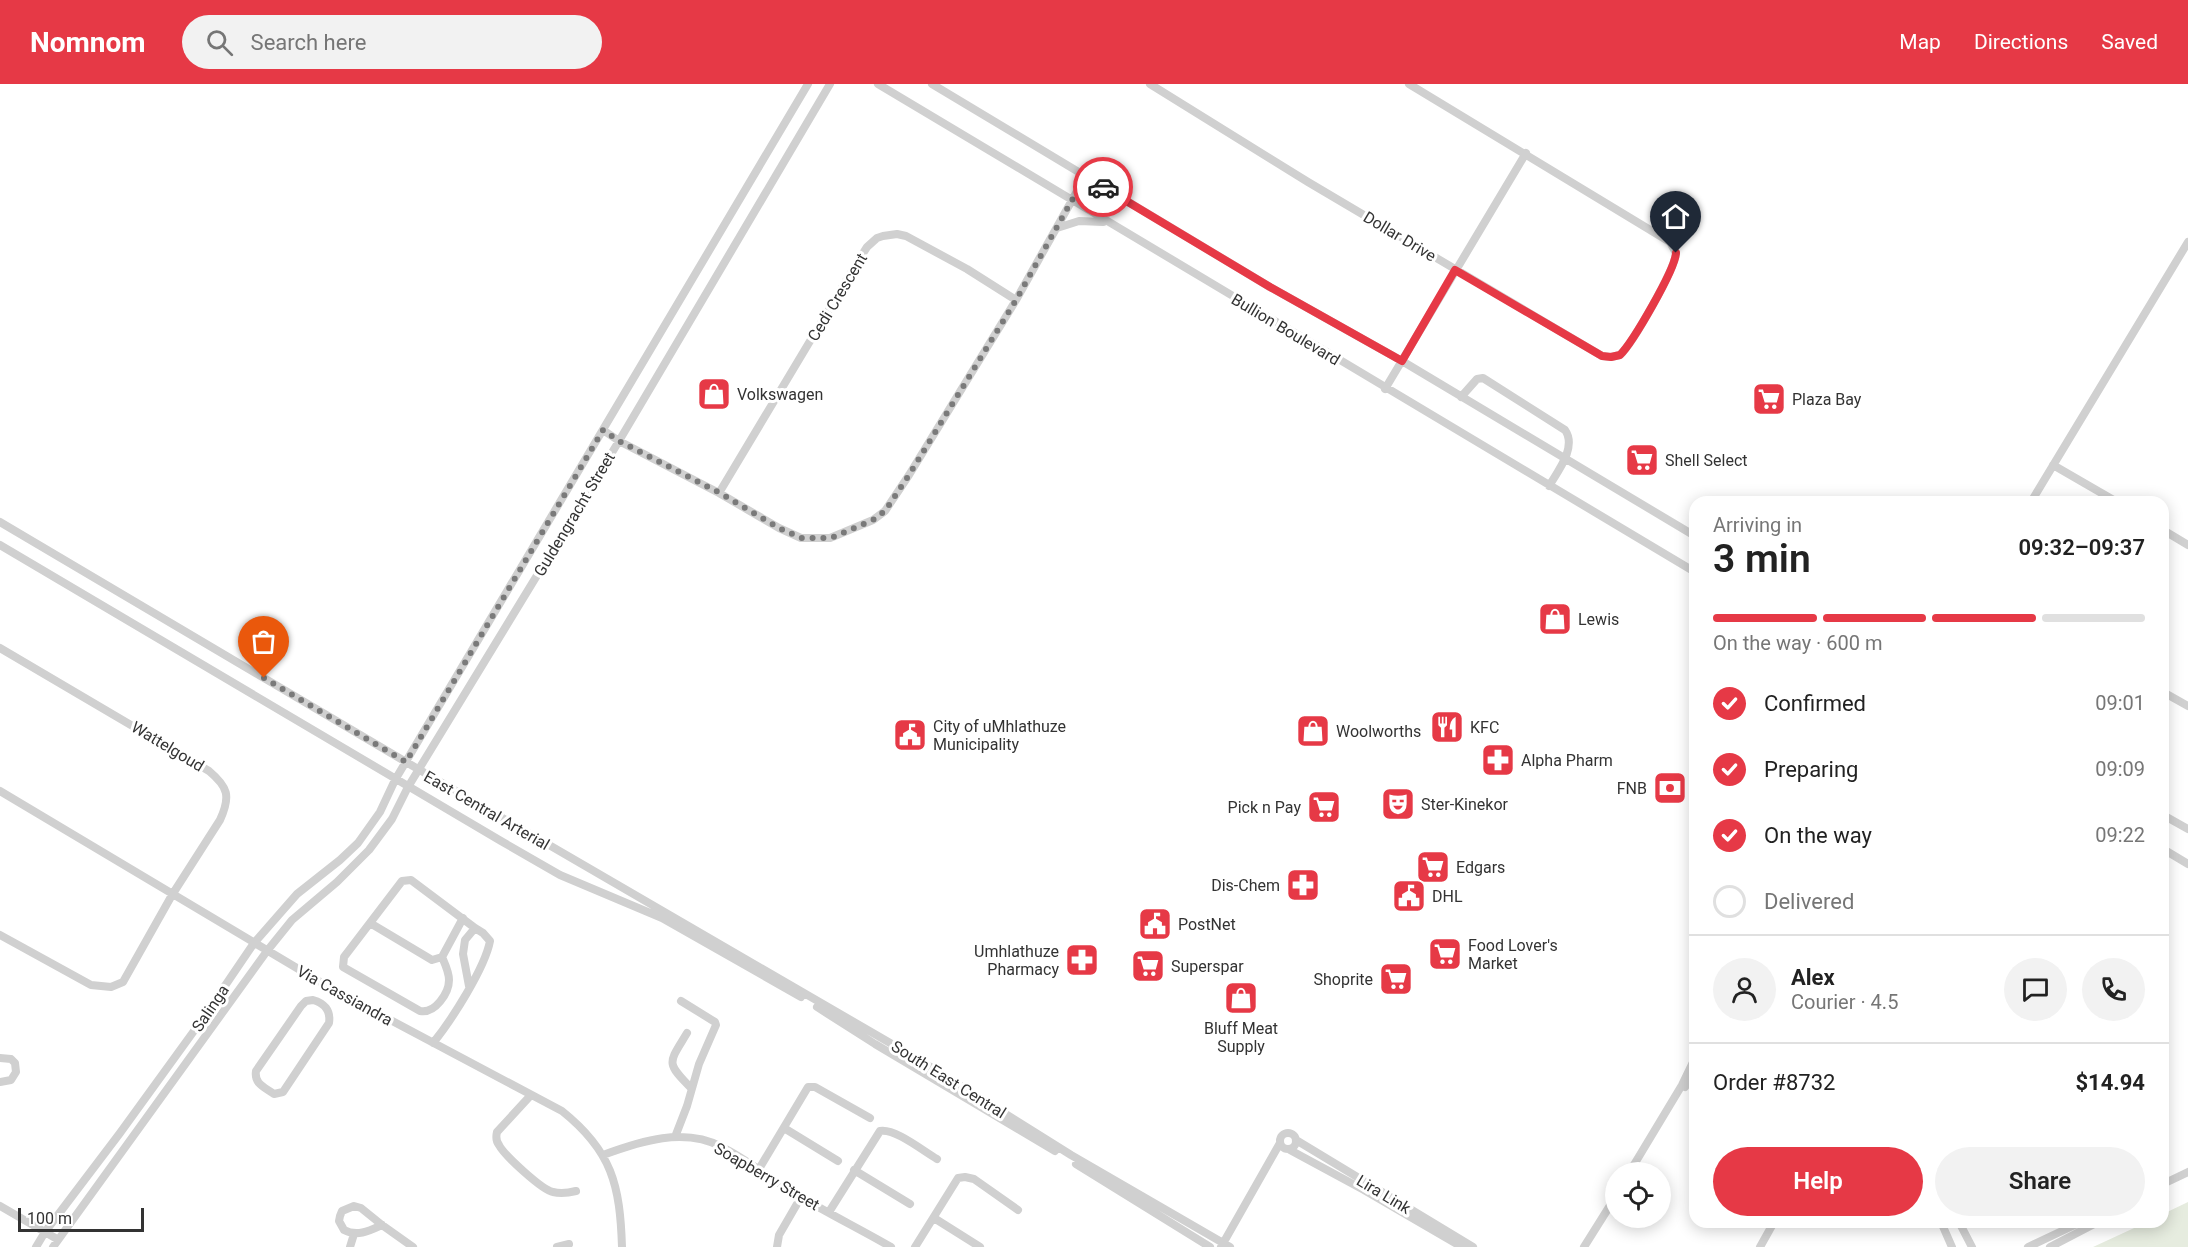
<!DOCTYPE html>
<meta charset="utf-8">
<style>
:root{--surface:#fff;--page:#f2f2f2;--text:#222;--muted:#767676;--line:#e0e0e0;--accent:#e63946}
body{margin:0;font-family:Roboto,sans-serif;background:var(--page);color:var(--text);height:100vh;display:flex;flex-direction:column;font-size:22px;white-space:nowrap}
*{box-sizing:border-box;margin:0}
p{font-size:20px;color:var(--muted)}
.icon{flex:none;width:33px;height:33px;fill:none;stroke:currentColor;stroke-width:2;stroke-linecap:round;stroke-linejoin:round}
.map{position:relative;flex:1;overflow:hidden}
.sheet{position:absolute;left:1689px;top:412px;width:480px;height:732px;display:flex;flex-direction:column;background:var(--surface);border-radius:18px;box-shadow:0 3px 15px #0003}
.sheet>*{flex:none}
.controls{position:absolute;left:1605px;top:1078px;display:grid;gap:12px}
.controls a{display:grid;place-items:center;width:66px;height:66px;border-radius:50%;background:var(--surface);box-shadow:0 3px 15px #0003;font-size:30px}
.scale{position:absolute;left:18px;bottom:15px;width:126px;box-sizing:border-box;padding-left:6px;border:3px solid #333;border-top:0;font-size:16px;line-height:21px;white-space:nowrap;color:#333;-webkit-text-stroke:4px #fff;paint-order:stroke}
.pin{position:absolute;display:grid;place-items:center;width:51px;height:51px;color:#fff;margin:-62px -26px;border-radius:50% 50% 50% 0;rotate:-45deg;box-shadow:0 0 6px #0007}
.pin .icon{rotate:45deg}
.courier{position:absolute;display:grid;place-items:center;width:60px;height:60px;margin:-30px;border:4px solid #e63946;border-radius:50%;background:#fff;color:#222;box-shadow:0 2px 8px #0007}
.summary em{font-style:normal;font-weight:600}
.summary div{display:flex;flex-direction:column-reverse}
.summary{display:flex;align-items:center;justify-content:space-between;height:102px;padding:0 24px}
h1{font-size:39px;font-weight:600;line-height:45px}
.bar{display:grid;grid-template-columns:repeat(4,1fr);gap:9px 6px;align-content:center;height:72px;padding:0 24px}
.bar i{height:8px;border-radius:4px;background:var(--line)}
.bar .on{background:var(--accent)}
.bar p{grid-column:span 4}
.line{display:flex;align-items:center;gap:15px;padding:0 24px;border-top:2px solid var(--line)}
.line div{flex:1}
.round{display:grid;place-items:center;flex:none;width:63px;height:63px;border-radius:32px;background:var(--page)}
ol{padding:0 24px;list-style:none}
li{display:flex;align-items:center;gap:18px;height:66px}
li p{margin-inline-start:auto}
li .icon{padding:6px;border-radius:50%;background:var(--accent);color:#fff;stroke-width:4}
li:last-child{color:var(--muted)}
li i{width:33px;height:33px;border:3px solid var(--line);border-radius:50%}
.action{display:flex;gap:12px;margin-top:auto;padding:12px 24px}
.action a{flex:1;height:69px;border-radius:36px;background:var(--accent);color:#fff;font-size:24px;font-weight:600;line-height:69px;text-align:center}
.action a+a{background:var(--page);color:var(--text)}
header{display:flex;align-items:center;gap:36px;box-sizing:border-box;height:84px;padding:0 30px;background:var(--accent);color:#fff}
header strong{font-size:28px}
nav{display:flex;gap:33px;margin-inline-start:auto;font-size:21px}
.search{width:420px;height:54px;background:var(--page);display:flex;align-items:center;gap:15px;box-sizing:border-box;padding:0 21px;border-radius:33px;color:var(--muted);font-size:22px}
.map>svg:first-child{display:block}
</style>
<header>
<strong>Nomnom</strong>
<div class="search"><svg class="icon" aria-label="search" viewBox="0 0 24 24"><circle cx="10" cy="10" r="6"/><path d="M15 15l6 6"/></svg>Search here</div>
<nav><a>Map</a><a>Directions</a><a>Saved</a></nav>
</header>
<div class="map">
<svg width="2188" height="1163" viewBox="0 0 2188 1163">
<rect width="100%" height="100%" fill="#fff"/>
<path fill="#e6ecdf" d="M 2188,1118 L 2188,1163 L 2093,1163 L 2145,1139 L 2163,1138 L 2163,1130 Z"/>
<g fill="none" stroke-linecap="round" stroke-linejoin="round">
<path stroke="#d0d0d0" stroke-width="8" d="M 878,0 L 1695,488
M 932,0 L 1270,203 L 1402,277 L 1695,452
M 1150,0 L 1308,98 L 1602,272 L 1611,273 L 1620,271 C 1633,259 1675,185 1676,169 L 1670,158 L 1409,0
M 1057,144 L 1079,137 L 1103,138
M 1385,305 L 1526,69
M 1461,313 L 1477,295 L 1483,294 L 1565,346 C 1577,363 1558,387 1549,402
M 603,346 L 619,357 L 719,409 L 779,444 L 801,454 L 830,454 L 873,436 L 885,427 L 909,391 L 1016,216 L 1085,93
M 2053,381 L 2117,418
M 719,409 L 855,182 L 867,163 L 877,154 L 883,152 L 897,150 L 906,152 L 967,185 L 1016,216
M 2031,418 L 2188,158
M 0,438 L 406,678 L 916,974 L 1071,1071 L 1230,1163
M 2163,446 L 2188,461
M 0,461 L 501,757 L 560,791 L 662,834 L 801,913
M 0,564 L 209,687 C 228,703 231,712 220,736 L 172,811 L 123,898 L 111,903 L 91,901 L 0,851
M 2163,608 L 2188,622
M 0,707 L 332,905 L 562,1027 C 612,1067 620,1101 622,1163
M 2163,731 L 2188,745
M 2163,765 L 2188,780
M 463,834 L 442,873 C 445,880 449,888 449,896 C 449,909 435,930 420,927 L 343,883 L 344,873 L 402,797 L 411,796 L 475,844
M 370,839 L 432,876 L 442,873
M 313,916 C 324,919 331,926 329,939 L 283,1008 L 274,1010 C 264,1003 254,1000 256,987 L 301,922 L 306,917 Z
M 817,923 L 875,960 L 1055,1067
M 687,949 C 669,979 665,978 691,1004
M 433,959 C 451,937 485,884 490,857 L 483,849 L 475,844 L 465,856 L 463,870 L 469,902
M 0,974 L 11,975 L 15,979 L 16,988 L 11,996 L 0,998
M 1685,1003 L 1695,988
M 531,1011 L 497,1048 C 496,1052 496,1057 499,1061 C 504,1071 542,1106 553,1108 C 561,1110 568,1109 576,1107
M 784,1044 L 838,1077
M1280 1057a8 8 0 1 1 16 0a8 8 0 1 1-16 0Z
M 675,1053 L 687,1022 L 699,980 L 716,941 L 715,938 L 681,917
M 1296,1056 L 1473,1163
M 1290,1066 L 1364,1106 L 1462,1163
M 603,1071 C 641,1057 684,1043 722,1063 C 748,1076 771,1095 796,1110 C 827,1129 860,1145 891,1163
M 1076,1080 L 1210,1163
M 759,1085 L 808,1003 L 815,1003 L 870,1034
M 854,1086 L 910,1120
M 1629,1089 L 1682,1001 L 1695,974
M 2163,1100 L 2188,1088
M 0,1122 L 57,1155
M 829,1128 L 880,1047 C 895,1044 923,1067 937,1075
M 934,1134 L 980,1163
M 1941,1138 L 1952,1163
M 1959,1138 L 1972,1163
M 382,1141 C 369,1147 357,1153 344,1146 L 339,1137 L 340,1132 L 342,1127 L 354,1122 L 361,1124 L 382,1141 L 413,1163
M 36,1163 L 45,1148 L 120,1049 L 199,940 L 254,859 L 297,810 L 340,776 L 358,759 L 380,728 L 395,696 L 808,0
M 53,1163 L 267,867 L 292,836 L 337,798 L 369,766 L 392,735 L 408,703 L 619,357 L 830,0
M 350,1163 L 354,1150
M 557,1163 L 569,1160
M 777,1163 L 779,1151 L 801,1113
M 915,1163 L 958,1094 L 965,1093 L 974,1095 L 1018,1126
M 1221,1163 L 1280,1059
M 1584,1163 L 1616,1112
M 1760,1163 L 1774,1138
M 2028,1163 L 2081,1138
M 2050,1163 L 2098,1138"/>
</g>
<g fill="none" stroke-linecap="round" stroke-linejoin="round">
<path stroke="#7a7a7a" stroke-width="6" stroke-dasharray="0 10.8" d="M 264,594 L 406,678 L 603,346 L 619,357 L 720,409 L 779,444 L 801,454 L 831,454 L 873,436 L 885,427 L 909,391 L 1016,216 L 1085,93 L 1103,103"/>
<path stroke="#e63946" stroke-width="8" d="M 1103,103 L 1270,203 L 1402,277 L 1455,186 L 1602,272 L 1611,273 L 1620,271 C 1633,258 1675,186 1676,169"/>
</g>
<defs>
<symbol id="shop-square" viewBox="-11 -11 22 22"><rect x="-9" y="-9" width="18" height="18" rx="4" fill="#e63946" stroke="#fff"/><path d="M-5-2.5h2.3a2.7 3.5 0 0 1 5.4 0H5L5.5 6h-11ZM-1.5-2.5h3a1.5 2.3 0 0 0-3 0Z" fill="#fff"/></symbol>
<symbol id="supermarket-square" viewBox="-11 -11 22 22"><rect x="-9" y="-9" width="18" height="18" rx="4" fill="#e63946" stroke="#fff"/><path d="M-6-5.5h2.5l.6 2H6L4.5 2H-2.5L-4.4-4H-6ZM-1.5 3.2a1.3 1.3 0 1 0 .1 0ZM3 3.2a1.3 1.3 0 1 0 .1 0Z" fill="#fff"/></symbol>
<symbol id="restaurant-square" viewBox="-11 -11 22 22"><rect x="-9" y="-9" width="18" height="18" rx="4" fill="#e63946" stroke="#fff"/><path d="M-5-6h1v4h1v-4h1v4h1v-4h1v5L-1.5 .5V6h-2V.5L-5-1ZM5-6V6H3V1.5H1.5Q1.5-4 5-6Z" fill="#fff"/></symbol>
<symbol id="civic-square" viewBox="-11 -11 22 22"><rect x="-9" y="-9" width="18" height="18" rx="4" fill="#e63946" stroke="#fff"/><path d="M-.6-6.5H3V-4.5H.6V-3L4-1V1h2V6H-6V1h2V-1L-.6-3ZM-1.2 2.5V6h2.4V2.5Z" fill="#fff"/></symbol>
<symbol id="pharmacy-square" viewBox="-11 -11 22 22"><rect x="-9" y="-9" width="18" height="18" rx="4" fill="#e63946" stroke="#fff"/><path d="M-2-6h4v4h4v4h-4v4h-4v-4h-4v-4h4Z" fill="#fff"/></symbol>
<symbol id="bank-square" viewBox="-11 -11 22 22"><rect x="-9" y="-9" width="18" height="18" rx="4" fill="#e63946" stroke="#fff"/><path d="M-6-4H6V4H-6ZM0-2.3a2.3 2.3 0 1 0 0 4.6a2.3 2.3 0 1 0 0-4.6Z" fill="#fff"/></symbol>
<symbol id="theatre-square" viewBox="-11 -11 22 22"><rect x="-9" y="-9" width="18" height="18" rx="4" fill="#e63946" stroke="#fff"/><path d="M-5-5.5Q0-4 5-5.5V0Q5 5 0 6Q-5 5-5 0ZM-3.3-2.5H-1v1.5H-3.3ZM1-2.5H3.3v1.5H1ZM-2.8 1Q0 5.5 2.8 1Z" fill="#fff"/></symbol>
</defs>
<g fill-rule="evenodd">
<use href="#shop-square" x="695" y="291" width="38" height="38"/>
<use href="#supermarket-square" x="1750" y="296" width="38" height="38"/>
<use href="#supermarket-square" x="1623" y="357" width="38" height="38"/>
<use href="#shop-square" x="1536" y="516" width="38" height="38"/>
<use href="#restaurant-square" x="1428" y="624" width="38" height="38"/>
<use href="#shop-square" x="1294" y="628" width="38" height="38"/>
<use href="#civic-square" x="891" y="632" width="38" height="38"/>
<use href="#pharmacy-square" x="1479" y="657" width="38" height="38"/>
<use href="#bank-square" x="1651" y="685" width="38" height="38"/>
<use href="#theatre-square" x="1379" y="701" width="38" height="38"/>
<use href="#supermarket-square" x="1305" y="704" width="38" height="38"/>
<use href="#supermarket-square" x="1414" y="764" width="38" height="38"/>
<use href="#pharmacy-square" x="1284" y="782" width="38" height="38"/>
<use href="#civic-square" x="1390" y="793" width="38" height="38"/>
<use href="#civic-square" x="1136" y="821" width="38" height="38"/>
<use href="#supermarket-square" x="1426" y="851" width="38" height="38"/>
<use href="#pharmacy-square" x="1063" y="857" width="38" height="38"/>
<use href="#supermarket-square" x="1129" y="863" width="38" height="38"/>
<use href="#supermarket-square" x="1377" y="876" width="38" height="38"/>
<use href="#shop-square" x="1222" y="895" width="38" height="38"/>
</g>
<g text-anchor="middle" stroke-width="6" stroke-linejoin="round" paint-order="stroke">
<g font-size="16" fill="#333" stroke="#fff">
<text transform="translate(1400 152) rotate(31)" y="6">Dollar Drive</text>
<text transform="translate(837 213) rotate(-59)" y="6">Cedi Crescent</text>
<text transform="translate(1286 245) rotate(31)" y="6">Bullion Boulevard</text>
<text transform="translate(574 430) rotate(-59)" y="6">Guldengracht Street</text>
<text transform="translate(168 662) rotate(31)" y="6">Wattelgoud</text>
<text transform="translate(487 726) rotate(30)" y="6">East Central Arterial</text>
<text transform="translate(345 911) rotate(29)" y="6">Via Cassiandra</text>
<text transform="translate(210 924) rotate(-56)" y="6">Salinga</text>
<text transform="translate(949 995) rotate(32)" y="6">South East Central</text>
<text transform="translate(767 1092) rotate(30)" y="6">Soapberry Street</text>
<text transform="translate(1384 1110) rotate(31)" y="6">Lira Link</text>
</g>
<g font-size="16" fill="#333" stroke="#fff" text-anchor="start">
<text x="737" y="316">Volkswagen</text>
<text x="1792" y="321">Plaza Bay</text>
<text x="1665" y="382">Shell Select</text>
<text x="1578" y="541">Lewis</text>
<text x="933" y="648">City of uMhlathuze<tspan x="933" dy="18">Municipality</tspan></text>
<text x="1470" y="649">KFC</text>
<text x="1336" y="653">Woolworths</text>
<text x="1521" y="682">Alpha Pharm</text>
<text x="1647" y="710" text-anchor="end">FNB</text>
<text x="1421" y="726">Ster-Kinekor</text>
<text x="1301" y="729" text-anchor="end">Pick n Pay</text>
<text x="1456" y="789">Edgars</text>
<text x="1280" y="807" text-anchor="end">Dis-Chem</text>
<text x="1432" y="818">DHL</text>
<text x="1178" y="846">PostNet</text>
<text x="1468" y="867">Food Lover's<tspan x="1468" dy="18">Market</tspan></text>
<text x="1059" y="873" text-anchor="end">Umhlathuze<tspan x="1059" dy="18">Pharmacy</tspan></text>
<text x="1171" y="888">Superspar</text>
<text x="1373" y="901" text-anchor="end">Shoprite</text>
<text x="1241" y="950" text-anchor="middle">Bluff Meat<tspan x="1241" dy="18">Supply</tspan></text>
</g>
</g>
</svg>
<div class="controls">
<a><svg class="icon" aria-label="locate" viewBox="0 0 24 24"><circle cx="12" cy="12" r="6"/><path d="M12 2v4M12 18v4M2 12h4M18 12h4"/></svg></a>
</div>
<div class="scale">100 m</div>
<div class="pin" style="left:264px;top:594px;background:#ea580c"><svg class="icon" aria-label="bag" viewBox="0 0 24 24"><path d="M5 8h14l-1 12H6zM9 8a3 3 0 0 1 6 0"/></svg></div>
<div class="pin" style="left:1676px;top:169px;background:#1f2937"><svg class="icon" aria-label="home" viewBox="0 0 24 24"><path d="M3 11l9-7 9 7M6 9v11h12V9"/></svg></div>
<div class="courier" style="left:1103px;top:103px"><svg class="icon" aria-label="car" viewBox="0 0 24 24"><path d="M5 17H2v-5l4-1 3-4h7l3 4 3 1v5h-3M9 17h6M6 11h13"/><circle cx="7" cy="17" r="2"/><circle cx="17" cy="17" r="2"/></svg></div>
<section class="sheet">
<div class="summary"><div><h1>3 min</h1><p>Arriving in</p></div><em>09:32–09:37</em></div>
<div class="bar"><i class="on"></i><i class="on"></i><i class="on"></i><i></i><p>On the way · 600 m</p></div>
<ol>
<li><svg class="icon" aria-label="check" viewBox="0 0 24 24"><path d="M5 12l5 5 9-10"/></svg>Confirmed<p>09:01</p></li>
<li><svg class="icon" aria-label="check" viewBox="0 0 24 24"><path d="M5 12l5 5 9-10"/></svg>Preparing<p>09:09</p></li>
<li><svg class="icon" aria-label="check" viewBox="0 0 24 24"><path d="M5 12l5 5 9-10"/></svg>On the way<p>09:22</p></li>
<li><i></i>Delivered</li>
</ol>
<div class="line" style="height:108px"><a class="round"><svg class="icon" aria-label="person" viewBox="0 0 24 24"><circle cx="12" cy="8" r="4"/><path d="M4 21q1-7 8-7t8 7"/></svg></a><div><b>Alex</b><p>Courier · 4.5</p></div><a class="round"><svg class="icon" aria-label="chat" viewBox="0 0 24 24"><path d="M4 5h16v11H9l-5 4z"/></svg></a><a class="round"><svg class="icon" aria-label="phone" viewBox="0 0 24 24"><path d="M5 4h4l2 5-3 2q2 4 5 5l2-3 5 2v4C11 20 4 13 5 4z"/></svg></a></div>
<div class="line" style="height:78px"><div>Order #8732</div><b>$14.94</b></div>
<div class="action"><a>Help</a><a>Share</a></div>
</section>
</div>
